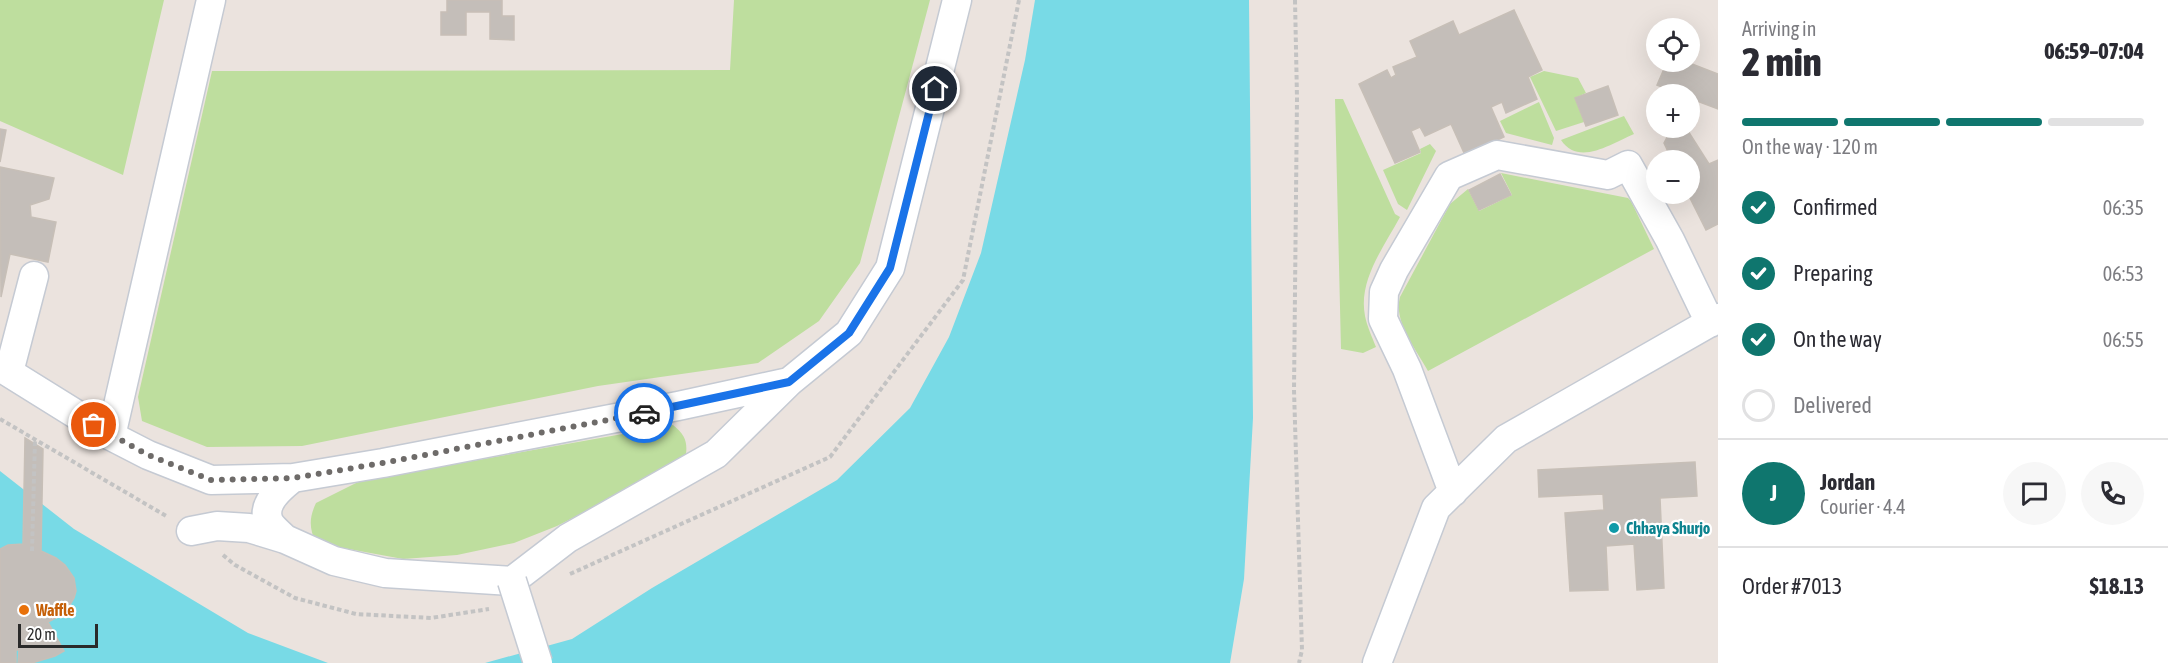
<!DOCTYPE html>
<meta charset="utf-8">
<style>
:root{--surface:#fff;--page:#f7f7f7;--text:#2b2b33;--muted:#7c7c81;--line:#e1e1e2;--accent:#0f766e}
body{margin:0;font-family:"Asap Condensed",sans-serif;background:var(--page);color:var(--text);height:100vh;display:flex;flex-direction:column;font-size:22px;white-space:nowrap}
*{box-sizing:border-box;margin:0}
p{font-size:20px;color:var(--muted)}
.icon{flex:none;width:33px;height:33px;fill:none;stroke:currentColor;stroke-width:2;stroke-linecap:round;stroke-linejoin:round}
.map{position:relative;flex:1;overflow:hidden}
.sheet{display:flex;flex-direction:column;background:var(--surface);width:450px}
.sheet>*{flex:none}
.fabs{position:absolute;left:1646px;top:18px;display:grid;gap:12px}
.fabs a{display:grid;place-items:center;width:54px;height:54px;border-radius:50%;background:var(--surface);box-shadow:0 6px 24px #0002;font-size:30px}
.scale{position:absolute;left:18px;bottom:15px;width:80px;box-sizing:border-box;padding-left:6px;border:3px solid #2a2a2a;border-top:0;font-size:16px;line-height:21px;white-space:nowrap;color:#2a2a2a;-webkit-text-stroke:4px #fff;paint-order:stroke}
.pin{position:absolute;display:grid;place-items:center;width:51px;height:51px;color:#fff;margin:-26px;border:3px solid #fff;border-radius:50%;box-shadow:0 2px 6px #0007}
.courier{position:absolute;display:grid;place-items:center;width:60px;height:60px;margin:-30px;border:4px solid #1a73e8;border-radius:50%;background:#fff;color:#222;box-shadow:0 2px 8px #0007}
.overview em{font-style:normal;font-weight:800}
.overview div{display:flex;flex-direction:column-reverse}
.overview{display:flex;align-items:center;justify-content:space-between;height:102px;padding:0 24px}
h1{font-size:39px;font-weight:800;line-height:45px}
.bar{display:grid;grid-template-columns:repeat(4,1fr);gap:9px 6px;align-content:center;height:72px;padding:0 24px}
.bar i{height:8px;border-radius:4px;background:var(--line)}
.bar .active{background:var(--accent)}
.bar p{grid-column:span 4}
.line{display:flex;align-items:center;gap:15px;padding:0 24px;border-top:2px solid var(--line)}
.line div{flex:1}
.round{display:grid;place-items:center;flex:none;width:63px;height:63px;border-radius:32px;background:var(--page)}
ol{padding:0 24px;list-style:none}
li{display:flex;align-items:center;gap:18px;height:66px}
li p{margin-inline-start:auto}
li .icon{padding:6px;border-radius:50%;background:var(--accent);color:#fff;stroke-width:4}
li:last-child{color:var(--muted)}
li i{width:33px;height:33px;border:3px solid var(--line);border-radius:50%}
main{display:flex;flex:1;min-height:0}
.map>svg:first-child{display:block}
</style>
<main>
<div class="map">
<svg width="1718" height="663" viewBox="0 0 1718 663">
<rect width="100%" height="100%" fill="#ebe3de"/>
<path fill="#bede9e" d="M 0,0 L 164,0 L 123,175 L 0,121 Z
M 734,0 L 930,0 L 860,263 L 819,321 L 758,363 L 598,386 L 302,446 L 207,447 L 142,421 L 138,397 L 212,71 L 730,70 Z
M 1544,71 L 1578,78 L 1586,93 L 1575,98 L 1584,122 L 1556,131 L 1530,77 Z
M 1335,99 L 1343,99 L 1395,214 L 1400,217 C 1384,247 1358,280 1365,316 C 1367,326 1372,337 1376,347 L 1363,353 L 1341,349 Z
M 1539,102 L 1554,138 L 1552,145 L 1506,133 L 1500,121 Z
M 1624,116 L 1634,134 C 1612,143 1579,167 1561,140 Z
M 1430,144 L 1436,151 L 1407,210 L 1398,204 L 1383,170 L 1421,153 L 1420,149 Z
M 1501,173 L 1628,198 L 1631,201 L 1654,249 L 1428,371 C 1417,350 1393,322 1400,297 L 1450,204 L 1468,189 L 1479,211 L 1512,195 Z
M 673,425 C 687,436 688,444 685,461 L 557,526 L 514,543 L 457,555 L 403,559 L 316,543 C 309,528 309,518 316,503 L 360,481 Z"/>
<path fill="#78dae6" d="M 1035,0 L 1249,0 L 1253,418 L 1244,579 L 1230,663 L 485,663 L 572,639 L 652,588 L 837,480 L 910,408 L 949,337 L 981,253 L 1025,60 Z
M 0,471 L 74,529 L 248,633 L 328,663 L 0,663 Z"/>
<path fill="#c4beb9" stroke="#c7bfb7" stroke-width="1.5" d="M 447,0 L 502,0 L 502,16 L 514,16 L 514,40 L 490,39 L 490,12 L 466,12 L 466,35 L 441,35 L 441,12 L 447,12 Z
M 1514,10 L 1542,70 L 1528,77 L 1537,99 L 1506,113 L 1502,102 L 1491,107 L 1504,137 L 1465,155 L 1451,124 L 1425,136 L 1420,127 L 1411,131 L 1420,152 L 1395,163 L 1359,84 L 1387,70 L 1391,78 L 1396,75 L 1393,67 L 1417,57 L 1410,41 L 1453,21 L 1459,35 Z
M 1667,62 L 1687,62 L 1718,74 L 1718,109 L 1689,98 L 1689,94 L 1680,94 L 1657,85 Z
M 1608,86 L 1618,115 L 1586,126 L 1575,98 Z
M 1689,119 L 1694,120 L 1688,131 L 1709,164 L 1718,160 L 1718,224 L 1706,230 L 1688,194 L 1689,160 L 1672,160 L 1664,143 L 1672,128 L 1689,128 Z
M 0,129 L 6,130 L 0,162 Z
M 0,167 L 54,178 L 49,199 L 30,205 L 31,217 L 56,222 L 48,262 L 10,254 L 1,297 Z
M 1500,174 L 1511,195 L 1479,210 L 1469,190 Z
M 25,438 L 43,449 L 41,551 L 56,558 L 65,565 L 74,578 L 76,591 L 74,598 L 65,613 L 48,622 L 64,651 L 55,656 L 32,663 L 18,663 L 19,650 L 16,650 L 16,663 L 0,663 L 0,549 L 8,545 L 23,544 Z
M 1695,462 L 1697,496 L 1660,498 L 1664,588 L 1637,590 L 1634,544 L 1606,546 L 1608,590 L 1570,591 L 1565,513 L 1604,510 L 1603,494 L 1539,497 L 1538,470 Z"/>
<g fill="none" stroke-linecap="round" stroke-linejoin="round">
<defs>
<path id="minor" d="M 0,367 L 111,436 L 148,455 L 211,480 L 293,478 L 383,463 L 678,406 L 789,382 L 849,333 L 890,268 L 957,0
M 9,372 L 34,276
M 111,436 L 211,0
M 1453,492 L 1407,369 L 1383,319 L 1384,292 L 1394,270 L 1449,176 L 1497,155 L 1608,175 L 1628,165 L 1670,240 L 1710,323
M 191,531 L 217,526 L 249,528 L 285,539 L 334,561 L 385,573 L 512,581 L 568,538 L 716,454 L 789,382
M 285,539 C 281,535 275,530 271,525 C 258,507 280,488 293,478
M 1377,663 L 1436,508 L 1506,439 L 1718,318"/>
</defs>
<use href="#minor" stroke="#c5cad3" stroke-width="31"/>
<path stroke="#c3c3c3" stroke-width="4" stroke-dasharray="4.5 3" stroke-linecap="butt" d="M 1295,0 L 1297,98 L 1294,390 L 1302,650 L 1299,663
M 0,419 L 168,517
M 32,551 L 35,439
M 223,555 L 235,565 L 295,598 L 356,614 L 431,618 L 489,609
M 570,574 L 830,457 L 963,280 L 1019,0"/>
<use href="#minor" stroke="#fff" stroke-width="28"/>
<defs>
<path id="minor-bridge" d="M 512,581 L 538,663"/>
</defs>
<use href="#minor-bridge" stroke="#c5cad3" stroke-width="31" stroke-linecap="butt"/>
<use href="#minor-bridge" stroke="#fff" stroke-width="28"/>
</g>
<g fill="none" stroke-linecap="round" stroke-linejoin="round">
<path stroke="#6e6b69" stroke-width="6" stroke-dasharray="0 10.8" d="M 94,425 L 148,455 L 211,480 L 293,478 L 383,463 L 644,413"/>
<path stroke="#1a73e8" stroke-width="8" d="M 644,413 L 789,382 L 849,333 L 890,268 L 935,89"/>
</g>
<circle fill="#0f9aa8" stroke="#fff" stroke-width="2" cx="1614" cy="528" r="6"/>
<circle fill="#e8710a" stroke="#fff" stroke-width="2" cx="24" cy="610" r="6"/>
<g text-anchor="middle" stroke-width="4.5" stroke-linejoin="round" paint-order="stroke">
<g font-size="16" font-weight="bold" fill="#0d838f" stroke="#fff" text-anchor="start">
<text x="1626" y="534">Chhaya Shurjo</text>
</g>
<g font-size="16" font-weight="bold" fill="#c56008" stroke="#fff" text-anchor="start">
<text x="36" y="616">Waffle</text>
</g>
</g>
</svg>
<div class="fabs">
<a><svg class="icon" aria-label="locate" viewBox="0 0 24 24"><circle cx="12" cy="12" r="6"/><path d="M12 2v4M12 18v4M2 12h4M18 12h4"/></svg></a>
<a>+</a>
<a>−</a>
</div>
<div class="scale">20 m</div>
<div class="pin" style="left:94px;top:425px;background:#ea580c"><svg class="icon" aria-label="bag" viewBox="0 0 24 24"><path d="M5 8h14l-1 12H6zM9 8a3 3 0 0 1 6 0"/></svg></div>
<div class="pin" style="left:935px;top:89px;background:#1f2937"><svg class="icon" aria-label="home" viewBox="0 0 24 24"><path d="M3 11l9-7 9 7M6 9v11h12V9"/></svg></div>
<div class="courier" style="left:644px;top:413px"><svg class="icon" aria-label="car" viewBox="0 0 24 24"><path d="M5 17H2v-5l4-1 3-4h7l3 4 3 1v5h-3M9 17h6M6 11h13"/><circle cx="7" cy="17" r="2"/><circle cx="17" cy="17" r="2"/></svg></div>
</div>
<section class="sheet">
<div class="overview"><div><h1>2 min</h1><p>Arriving in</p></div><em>06:59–07:04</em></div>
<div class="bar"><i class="active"></i><i class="active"></i><i class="active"></i><i></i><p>On the way · 120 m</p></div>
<ol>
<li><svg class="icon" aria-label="check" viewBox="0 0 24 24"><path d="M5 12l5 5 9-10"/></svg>Confirmed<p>06:35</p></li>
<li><svg class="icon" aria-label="check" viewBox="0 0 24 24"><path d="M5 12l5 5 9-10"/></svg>Preparing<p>06:53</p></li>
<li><svg class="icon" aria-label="check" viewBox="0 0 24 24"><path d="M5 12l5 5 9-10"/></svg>On the way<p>06:55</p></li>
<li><i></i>Delivered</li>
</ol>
<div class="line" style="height:108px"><b class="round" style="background:var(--accent);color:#fff">J</b><div><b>Jordan</b><p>Courier · 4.4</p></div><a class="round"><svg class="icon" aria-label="chat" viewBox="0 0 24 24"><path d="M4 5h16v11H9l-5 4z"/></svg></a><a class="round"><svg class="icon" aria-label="phone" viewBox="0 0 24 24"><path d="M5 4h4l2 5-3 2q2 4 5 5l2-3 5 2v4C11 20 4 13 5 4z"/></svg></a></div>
<div class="line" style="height:78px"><div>Order #7013</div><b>$18.13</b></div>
</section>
</main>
